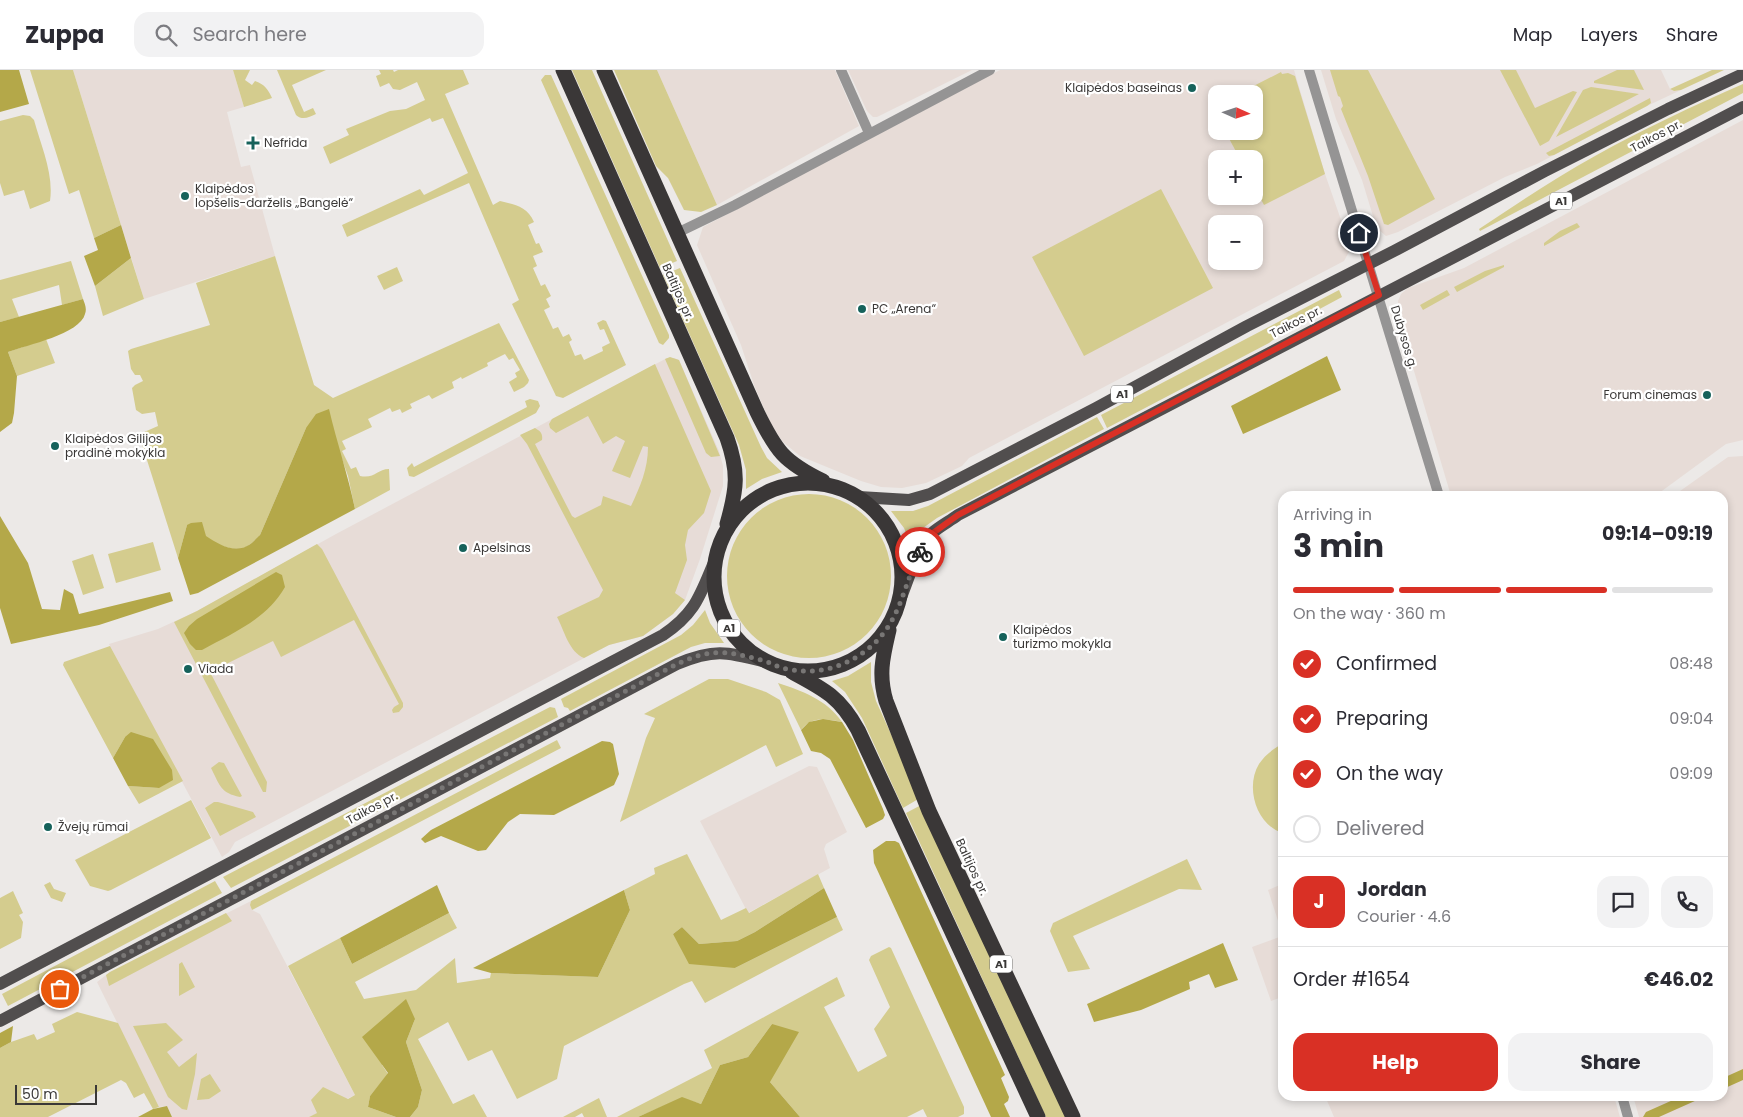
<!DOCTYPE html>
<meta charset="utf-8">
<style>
:root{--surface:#fff;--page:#f2f2f3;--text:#2b2b33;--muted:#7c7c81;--line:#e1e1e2;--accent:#d93025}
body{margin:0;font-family:Poppins,sans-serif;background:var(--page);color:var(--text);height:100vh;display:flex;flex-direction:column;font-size:19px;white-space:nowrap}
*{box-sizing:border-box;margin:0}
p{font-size:16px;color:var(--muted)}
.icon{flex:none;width:28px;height:28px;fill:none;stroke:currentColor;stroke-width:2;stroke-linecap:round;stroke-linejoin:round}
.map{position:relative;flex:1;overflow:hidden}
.details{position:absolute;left:1278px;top:421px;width:450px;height:610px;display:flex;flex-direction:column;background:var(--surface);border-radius:15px;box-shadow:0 2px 8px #0003}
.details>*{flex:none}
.needle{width:32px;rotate:93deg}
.buttons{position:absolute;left:1208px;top:15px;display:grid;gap:10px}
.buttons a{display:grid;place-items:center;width:55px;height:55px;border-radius:10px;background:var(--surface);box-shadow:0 2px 8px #0003;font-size:25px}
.scale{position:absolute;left:15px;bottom:12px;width:82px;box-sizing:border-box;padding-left:5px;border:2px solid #3a3837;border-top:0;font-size:14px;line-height:18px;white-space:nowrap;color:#3a3837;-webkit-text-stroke:4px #fff;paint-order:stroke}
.pin{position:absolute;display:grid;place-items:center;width:42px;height:42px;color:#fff;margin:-21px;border:2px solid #fff;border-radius:50%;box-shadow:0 1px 5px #0007}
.courier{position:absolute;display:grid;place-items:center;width:50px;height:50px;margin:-25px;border:4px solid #d93025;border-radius:50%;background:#fff;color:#222;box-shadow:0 1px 6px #0007}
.headline em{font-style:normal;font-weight:700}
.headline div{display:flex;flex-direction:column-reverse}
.headline{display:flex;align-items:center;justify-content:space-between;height:85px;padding:0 15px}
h1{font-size:32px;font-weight:700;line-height:38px}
.bar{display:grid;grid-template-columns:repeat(4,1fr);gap:8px 5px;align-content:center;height:60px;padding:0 15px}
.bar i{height:6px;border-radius:4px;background:var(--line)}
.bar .active{background:var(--accent)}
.bar p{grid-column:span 4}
.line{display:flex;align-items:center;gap:12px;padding:0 15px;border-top:1px solid var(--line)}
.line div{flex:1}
.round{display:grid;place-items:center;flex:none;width:52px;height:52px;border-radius:15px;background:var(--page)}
ol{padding:0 15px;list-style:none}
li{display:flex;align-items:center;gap:15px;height:55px}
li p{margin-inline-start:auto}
li .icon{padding:5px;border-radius:50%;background:var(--accent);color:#fff;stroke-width:4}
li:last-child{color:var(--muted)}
li i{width:28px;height:28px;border:2px solid var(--line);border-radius:50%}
.primary-button{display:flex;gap:10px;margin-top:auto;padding:10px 15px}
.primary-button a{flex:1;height:58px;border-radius:15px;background:var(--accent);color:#fff;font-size:20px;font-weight:700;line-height:58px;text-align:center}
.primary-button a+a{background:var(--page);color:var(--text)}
header{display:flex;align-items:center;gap:30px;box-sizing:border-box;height:70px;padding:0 25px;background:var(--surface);border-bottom:1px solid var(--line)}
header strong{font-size:24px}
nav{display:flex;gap:28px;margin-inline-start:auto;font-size:18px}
.search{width:350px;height:45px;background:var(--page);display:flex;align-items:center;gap:12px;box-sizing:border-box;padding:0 18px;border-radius:15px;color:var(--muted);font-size:19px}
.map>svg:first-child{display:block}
</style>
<header>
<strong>Zuppa</strong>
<div class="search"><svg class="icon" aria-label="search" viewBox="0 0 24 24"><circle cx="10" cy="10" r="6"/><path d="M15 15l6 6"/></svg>Search here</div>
<nav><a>Map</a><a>Layers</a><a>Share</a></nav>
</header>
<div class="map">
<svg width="1743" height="1047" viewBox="0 0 1743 1047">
<rect width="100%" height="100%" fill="#ece9e7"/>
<path fill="#e7dcd7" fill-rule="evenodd" d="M 73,0 L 233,0 L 244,37 L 227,42 L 241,97 L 250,95 L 275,186 L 144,229 Z
M 657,0 L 835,0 L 859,56 L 717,135 Z
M 848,0 L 972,0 L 877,47 L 873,47 L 867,41 Z
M 1000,0 L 1294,0 L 1325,104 L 1349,173 L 1349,182 L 1344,191 L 969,388 L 962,396 L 926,413 L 902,418 L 881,417 L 861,411 L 800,386 L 783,372 L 771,355 L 754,315 L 741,275 L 697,175 L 703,157 ZM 1216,24 L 1254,24 L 1254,61 L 1216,61 ZM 1216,89 L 1254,89 L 1254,126 L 1216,126 ZM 1216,154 L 1254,154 L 1254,191 L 1216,191 Z
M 1321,0 L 1661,0 L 1670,19 L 1674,21 L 1681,20 L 1647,36 L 1537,94 L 1505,107 L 1398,162 L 1386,166 L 1379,160 L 1376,156 L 1362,110 L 1336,49 Z
M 1743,50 L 1743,370 L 1726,374 L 1655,426 L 1451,426 L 1398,247 L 1398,231 L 1401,224 L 1408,218 L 1464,198 Z
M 667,288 L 674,288 L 679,290 L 719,381 L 723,396 L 723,416 L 700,489 L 685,530 L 673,544 L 643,566 L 609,575 L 235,772 L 229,782 L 222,787 L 109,574 L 158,559 L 197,541 L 336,464 Z
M 1743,386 L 1743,1047 L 1639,1047 L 1633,1026 L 1722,1026 L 1722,426 L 1673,426 L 1728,387 Z
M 809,696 L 817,697 L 847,762 L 826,774 L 824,779 L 830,798 L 748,843 L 700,751 Z
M 1282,814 L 1282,863 L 1268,820 Z
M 251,831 L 250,835 L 252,840 L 260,844 L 355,1025 L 309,1047 L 172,1047 L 167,1036 L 159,1037 L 97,912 L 110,902 Z
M 1282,866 L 1282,927 L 1271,931 L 1252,877 Z
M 1325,1026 L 1614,1026 L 1620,1047 L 1334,1047 Z"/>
<path fill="#d4cc8e" d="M 30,0 L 73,0 L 121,155 L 94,168 L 79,120 L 69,124 Z
M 233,0 L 250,0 L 245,10 L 252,15 L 255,11 C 264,14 268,19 272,28 L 244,37 Z
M 277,0 L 326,0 L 292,15 L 304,42 L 313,38 L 316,44 C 309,47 303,51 296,45 Z
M 379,0 L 393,0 L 394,2 L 398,0 L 463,0 L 469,14 L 445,24 L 493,135 L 500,131 C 515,135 527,136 534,152 L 528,155 L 536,174 L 539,173 L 543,182 L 533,186 L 537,196 L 533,198 L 541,216 L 545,214 L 551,226 L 546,229 L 550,237 L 544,240 L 553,259 L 558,257 L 563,267 L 569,264 L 572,270 L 569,272 L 575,286 L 581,284 L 584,290 L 603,281 L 602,277 L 610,273 L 604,259 L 600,260 L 597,253 L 603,250 L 606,251 L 626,295 L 563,328 L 556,326 L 512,234 L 519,230 L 469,113 L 347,167 L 342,155 L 420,119 L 424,125 L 468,103 L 443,48 L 432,52 L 430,48 L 330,94 L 323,77 L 349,65 L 346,59 L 390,41 L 406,39 L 425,30 L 417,12 L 400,20 L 393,19 L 389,13 L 380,17 L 376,6 L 381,4 Z
M 572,0 L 592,0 L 677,191 L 660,198 Z
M 614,0 L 657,0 L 717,135 L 701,142 L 684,140 L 668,108 L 656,96 Z
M 1330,0 L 1368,0 L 1435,129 L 1388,155 L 1384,154 L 1368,106 L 1341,39 L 1343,36 L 1340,27 L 1338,26 Z
M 1500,0 L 1516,0 L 1535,38 L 1573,21 L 1577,22 L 1549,71 L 1540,76 Z
M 1617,0 L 1634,0 L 1644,20 L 1594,13 L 1594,11 Z
M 1712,0 L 1724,0 L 1681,20 L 1674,21 L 1670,19 Z
M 1281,2 L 1282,4 L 1288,3 L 1295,6 L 1325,104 L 1264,135 L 1254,116 L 1254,89 L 1240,89 L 1225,61 L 1254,61 L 1254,24 L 1238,24 Z
M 545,5 L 551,5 L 669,265 L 669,268 L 663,275 L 659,273 L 541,10 Z
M 1743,14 L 1743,23 L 1480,161 L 1479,159 C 1517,134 1555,108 1595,86 C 1643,59 1693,36 1743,14 Z
M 1591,17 L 1639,24 L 1556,67 L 1583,20 Z
M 1650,28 L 1651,33 L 1647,36 L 1554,85 L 1549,86 L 1546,83 Z
M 23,45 L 30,46 L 34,50 C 41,76 54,104 50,131 L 30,139 L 24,120 L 4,126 L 0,113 L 0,51 Z
M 1161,119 L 1213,218 L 1084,286 L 1032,187 Z
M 1577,153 L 1580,157 L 1544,176 L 1544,173 L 1560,161 Z
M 275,186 L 314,315 L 333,328 L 499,253 L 529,310 L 528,313 L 524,317 L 514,322 L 509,312 L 517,307 L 515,303 L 520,300 L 513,288 L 509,290 L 505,284 L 487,293 L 488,296 L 462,309 L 461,307 L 452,312 L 454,318 L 432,329 L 429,325 L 410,334 L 412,338 L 402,343 L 400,339 L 392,342 L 390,338 L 368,349 L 372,357 L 342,371 L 346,379 L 342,381 L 351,399 L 356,397 L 360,406 C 375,409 377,399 389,399 L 390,420 L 355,439 L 348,406 L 338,378 L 306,358 L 260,465 C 256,469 252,473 248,476 C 227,486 203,465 187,455 L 178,488 L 140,368 L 142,363 L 158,356 L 155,342 L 142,344 L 136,340 L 132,318 L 135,315 L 143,311 L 140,305 L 135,305 L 131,299 L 128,281 L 131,279 L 210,255 L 196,213 Z
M 131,188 L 144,229 L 103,246 L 95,216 Z
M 71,191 L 83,229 L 62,235 L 59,215 L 12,229 L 19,247 L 0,252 L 0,210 Z
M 1504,195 L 1504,197 L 1457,222 L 1454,217 L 1485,201 Z
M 397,197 L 403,211 L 384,220 L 377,206 Z
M 680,198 L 761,377 L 767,388 L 782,402 L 762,409 L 746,419 L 746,400 L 739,375 L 663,205 Z
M 1339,220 L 1342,227 L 1301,249 L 1269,273 L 1107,358 L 1101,345 Z
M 1447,220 L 1450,225 L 1423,240 L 1420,235 Z
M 46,269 L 55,293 L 17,306 L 8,282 Z
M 670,287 L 679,290 L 720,386 L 711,387 L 706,383 L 665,289 Z
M 655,294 L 711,421 L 704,443 L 688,460 L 685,475 L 687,490 L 675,523 L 685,530 L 673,544 L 643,566 L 609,575 L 584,588 C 569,582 564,560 557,547 L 599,527 L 603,520 L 527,374 L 520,365 L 535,358 C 540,361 543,363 542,370 L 535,374 L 572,446 L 575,448 L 601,435 L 603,426 L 631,436 C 640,417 648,399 648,377 L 643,376 L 630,408 L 612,401 L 625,371 L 616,366 L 603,374 L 588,346 L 556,363 L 550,358 L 549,354 L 552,349 Z
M 530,329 L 538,331 L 540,336 L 536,343 L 414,407 L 409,406 L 407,398 L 412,393 L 414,397 L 527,337 L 525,331 Z
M 1097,347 L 1104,359 L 937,448 L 923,458 L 910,473 L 904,458 L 891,441 L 913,441 L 928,436 Z
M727 506a82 82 0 1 1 164 0a82 82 0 1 1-164 0Z
M 153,472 L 161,500 L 116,513 L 108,484 Z
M 317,474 L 322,479 L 403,633 L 403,637 L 399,642 L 393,643 L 392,640 L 394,637 L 399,634 L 354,550 L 281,587 L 273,571 L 210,602 L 267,712 L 266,722 L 263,722 L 174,552 L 197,541 Z
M 93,484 L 104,518 L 83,525 L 72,491 Z
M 705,540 L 710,553 L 724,573 L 705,573 L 691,577 L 570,641 L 568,638 L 564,637 L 561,629 L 681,565 L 693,555 Z
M 110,576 L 183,711 L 139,734 L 128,716 L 159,718 L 125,667 L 113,688 L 63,595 L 64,592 Z
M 871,592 L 871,612 L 876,631 L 920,728 L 903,738 L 862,648 L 845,622 L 832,611 L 848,606 Z
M 709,609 L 728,609 L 766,622 L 780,630 L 803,684 L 776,697 L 766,675 L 620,752 L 646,668 L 655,648 L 644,644 Z
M 778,613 C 802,621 826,629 842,652 C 826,649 811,646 801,660 Z
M 550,637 L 555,638 L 558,647 L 231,818 L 223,807 Z
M 557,670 L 561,678 L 252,840 L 250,835 L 251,831 Z
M 1282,674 L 1282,763 C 1256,754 1245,717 1259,694 C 1265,685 1273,679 1282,674 Z
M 219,692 L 224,693 L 242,726 L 240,727 C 221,723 220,716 212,700 L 211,698 Z
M 191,730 L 211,768 L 111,820 L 108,821 L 90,816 L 75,790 Z
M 214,732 L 218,732 L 253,742 L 256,747 L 220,766 L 205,738 Z
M 923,734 L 1067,1047 L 1046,1047 L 906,743 Z
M 687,784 L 721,850 L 746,838 L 749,843 L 818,804 L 824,818 L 755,862 L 737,871 L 699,874 L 682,857 L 673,864 L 735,898 L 837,847 L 843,860 L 705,933 L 692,911 L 684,914 L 564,976 L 557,1009 L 517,1029 L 492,980 L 468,991 L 448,952 L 418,969 L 453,1034 L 474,1024 L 487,1047 L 410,1047 L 418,1037 L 422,1020 L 406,972 L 415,949 L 382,995 L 388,1004 L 370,1026 L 368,1037 L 396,1047 L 309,1047 L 317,1043 L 311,1030 L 323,1017 L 348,1029 L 355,1025 L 288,896 L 340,868 L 352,894 L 449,843 L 457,858 L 355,912 L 364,929 L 416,920 L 455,888 L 457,913 L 490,908 L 491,903 L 598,907 L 630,840 L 624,820 L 655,804 L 654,798 Z
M 1187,789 L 1202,820 L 1179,819 L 1073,866 L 1090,899 L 1068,902 L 1050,861 L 1053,853 Z
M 215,811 L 222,823 L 8,936 L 2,924 Z
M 50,812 L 54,819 L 66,823 L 62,832 L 51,828 L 44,815 Z
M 13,821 L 23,843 L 19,845 L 23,852 L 21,868 L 0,879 L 0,828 Z
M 226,843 L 232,851 L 109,916 L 106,905 L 110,902 Z
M 889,877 L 891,878 L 964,1037 L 964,1044 L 958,1047 L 927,1047 L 923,1039 L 907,1047 L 800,1047 L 770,1012 L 772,954 L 748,987 L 720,995 L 701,1034 L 682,1028 L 638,1047 L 617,1047 L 712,998 L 704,980 L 837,907 L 845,926 L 824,937 L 858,1002 L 887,986 L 874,959 L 890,937 L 869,890 L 871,886 Z
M 182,892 L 195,917 L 179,926 L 179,894 Z
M 77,942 L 118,953 L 159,1037 L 153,1039 L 144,1023 L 134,1028 L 126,1013 L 121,1010 L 48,1047 L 0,1047 L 0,978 L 11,972 L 34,964 L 37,970 L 55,962 L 52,954 Z
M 166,953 L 183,970 L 167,982 L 179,997 L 197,983 L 195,1004 L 187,1040 L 182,1039 L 168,1027 L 133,956 Z
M 210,1004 L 221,1021 L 209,1029 L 197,1030 L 201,1009 Z
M 599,1028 L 607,1047 L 584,1047 L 582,1043 L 575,1047 L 563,1047 Z"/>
<path fill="#b4a849" d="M 0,0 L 19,0 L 29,34 L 0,42 Z
M 121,155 L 131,188 L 95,216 L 84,186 L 98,180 L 94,168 Z
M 83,229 C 85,234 87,239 85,244 C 80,264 27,275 8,282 L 17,306 L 14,343 L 12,353 L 0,362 L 0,252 Z
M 1327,286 L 1341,320 L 1243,364 L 1231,336 Z
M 329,339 C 337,373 348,405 355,439 L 198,523 L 190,525 L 178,488 L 187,455 L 191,453 L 202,452 L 206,466 C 218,474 233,483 247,476 C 252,474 256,468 260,465 L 306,358 L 316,344 Z
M 0,446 L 28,493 L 42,539 L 60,540 L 64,519 L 73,524 L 79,544 L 170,522 L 173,531 L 99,555 L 11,574 L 0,538 Z
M 276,502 L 282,505 L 285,517 C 267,549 233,563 202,580 L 196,580 L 190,574 L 184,563 L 189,556 L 197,549 Z
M 823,649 L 842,652 L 853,670 L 883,739 L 885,745 L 883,749 L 866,758 L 830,689 L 821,683 L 811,681 L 801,660 L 809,652 Z
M 131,662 L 153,669 L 172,700 L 173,710 L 159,718 L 128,716 L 113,688 L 125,667 Z
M 602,671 L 610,672 L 613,674 L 619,704 L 614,715 L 554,745 L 520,744 L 508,752 L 486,780 L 478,781 L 441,766 L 425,773 L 421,769 L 431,760 Z
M 886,771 L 895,771 L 899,773 L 1005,1005 L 1001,1008 L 1009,1027 L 1008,1031 L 1004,1034 L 1010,1047 L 991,1047 L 874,793 L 873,780 Z
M 437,815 L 449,843 L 352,894 L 340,868 Z
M 824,818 L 837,847 L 735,898 L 689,894 L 673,864 L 682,857 L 699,874 L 737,871 L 755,862 Z
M 624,820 L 630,840 L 598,907 L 491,903 L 473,898 Z
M 1223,873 L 1238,910 L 1215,918 L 1209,904 L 1189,912 L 1190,919 L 1141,940 L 1094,952 L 1087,934 Z
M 406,929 L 415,949 L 406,972 L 422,1020 L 418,1037 L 410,1047 L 396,1047 L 368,1037 L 370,1026 L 388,1003 L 362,967 Z
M 772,954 L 799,962 L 770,1012 L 800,1047 L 638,1047 L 682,1027 L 701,1034 L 720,995 L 748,987 Z
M 13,956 L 11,972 L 0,978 L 0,963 Z
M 1743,999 L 1743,1010 L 1723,1019 L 1723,1008 Z
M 1682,1026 L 1706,1026 L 1659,1047 L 1643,1047 L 1646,1042 Z
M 167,1036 L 172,1047 L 138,1047 L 153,1039 Z"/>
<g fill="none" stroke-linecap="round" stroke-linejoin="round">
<path stroke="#959494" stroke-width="10" d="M 841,0 L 869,63
M 1309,0 L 1439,426
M 677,163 L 735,135 L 990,0
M 1622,1026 L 1628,1047"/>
<path stroke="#514e4e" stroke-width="12" d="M 859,427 L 909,430 L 930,424 L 1096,338 L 1247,256 L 1394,181 L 1545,101 L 1668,39 L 1743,4
M 900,530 C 909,508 916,481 932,463 C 940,456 950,451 958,445 L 1743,37
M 0,914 L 663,565 C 696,543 700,525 715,490
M 0,951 L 677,594 C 715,578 727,582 766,592"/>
<path stroke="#3a3737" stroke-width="15" d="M 563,0 L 727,368 C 739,402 737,419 727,454
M 604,0 L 757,342 C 776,381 784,392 823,411
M714 507a94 94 0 1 1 188 0a94 94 0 1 1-188 0Z
M 889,560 C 883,586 878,604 886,631 L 929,741 L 1073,1047
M 792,602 C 824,619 840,627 858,660 L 1038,1047"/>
</g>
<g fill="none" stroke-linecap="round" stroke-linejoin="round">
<path stroke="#787675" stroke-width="5" stroke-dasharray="0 9" d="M 60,919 L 677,594 C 688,589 700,584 713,583 C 730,581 749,587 765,591 C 773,594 780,598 787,599 C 828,608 870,588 891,552 C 903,532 909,503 920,482"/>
<path stroke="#d93025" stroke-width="6" d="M 920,482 L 933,463 L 958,445 L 1379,225 L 1359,163"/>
</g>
<g fill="#16625b" stroke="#fff" stroke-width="2">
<circle cx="1192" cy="18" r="5"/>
<path d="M250.5 65.5h5v5h5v5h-5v5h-5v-5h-5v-5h5z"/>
<circle cx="185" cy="126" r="5"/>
<circle cx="862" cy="239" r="5"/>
<circle cx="1707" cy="325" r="5"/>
<circle cx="55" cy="376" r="5"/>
<circle cx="463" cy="478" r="5"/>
<circle cx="1003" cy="567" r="5"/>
<circle cx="188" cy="599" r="5"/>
<circle cx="48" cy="757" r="5"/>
</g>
<g text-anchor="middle" stroke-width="4.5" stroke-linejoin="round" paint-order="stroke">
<g fill="#fff" stroke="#757473" stroke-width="1">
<rect x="1550" y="122.5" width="22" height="17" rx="4"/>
<rect x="1111" y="315.5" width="22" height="17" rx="4"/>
<rect x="718" y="549.5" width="22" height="17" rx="4"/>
<rect x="990" y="885.5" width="22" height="17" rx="4"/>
</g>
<g font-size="11" font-weight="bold" fill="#3a3837">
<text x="1561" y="135">A1</text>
<text x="1122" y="328">A1</text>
<text x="729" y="562">A1</text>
<text x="1001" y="898">A1</text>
</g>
<g font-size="12" fill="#3a3837" stroke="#fff" text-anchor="start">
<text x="1182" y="22" text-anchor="end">Klaipėdos baseinas</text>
<text x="264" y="77">Nefrida</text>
<text x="195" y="123">Klaipėdos<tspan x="195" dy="14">lopšelis-darželis „Bangelė“</tspan></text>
<text x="872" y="243">PC „Arena“</text>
<text x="1697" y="329" text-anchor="end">Forum cinemas</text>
<text x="65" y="373">Klaipėdos Gilijos<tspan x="65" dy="14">pradinė mokykla</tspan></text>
<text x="473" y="482">Apelsinas</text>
<text x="1013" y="564">Klaipėdos<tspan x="1013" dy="14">turizmo mokykla</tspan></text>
<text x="198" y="603">Viada</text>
<text x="58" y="761">Žvejų rūmai</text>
</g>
<g font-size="12" fill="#3a3837" stroke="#fff">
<text transform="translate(1656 66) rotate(-28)" y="4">Taikos pr.</text>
<text transform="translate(678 222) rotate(66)" y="4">Baltijos pr.</text>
<text transform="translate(1296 252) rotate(-27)" y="4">Taikos pr.</text>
<text transform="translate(1404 267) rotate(73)" y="4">Dubysos g.</text>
<text transform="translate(372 738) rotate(-28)" y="4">Taikos pr.</text>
<text transform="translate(972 797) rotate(65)" y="4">Baltijos pr.</text>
</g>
</g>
</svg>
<div class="buttons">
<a><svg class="needle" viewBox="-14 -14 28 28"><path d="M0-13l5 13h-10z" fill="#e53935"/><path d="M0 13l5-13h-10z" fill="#7c7c81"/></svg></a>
<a>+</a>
<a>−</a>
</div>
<div class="scale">50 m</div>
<div class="pin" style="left:60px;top:919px;background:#ea580c"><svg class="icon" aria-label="bag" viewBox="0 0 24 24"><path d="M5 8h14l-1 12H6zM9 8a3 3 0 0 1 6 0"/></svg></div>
<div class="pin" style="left:1359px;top:163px;background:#1f2937"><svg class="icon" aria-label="home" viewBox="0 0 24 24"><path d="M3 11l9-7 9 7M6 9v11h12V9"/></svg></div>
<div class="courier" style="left:920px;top:482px"><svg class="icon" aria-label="bike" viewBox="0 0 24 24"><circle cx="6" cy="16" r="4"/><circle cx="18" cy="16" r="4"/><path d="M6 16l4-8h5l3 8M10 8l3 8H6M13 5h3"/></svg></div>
<section class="details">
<div class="headline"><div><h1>3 min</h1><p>Arriving in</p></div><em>09:14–09:19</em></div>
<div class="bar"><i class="active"></i><i class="active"></i><i class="active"></i><i></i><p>On the way · 360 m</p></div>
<ol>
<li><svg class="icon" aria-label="check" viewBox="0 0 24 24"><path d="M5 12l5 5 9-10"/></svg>Confirmed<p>08:48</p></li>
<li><svg class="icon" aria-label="check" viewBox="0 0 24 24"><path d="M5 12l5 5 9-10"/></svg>Preparing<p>09:04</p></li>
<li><svg class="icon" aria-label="check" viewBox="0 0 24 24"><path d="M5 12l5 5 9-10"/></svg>On the way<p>09:09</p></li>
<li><i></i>Delivered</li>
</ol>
<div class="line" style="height:90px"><b class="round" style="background:var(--accent);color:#fff">J</b><div><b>Jordan</b><p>Courier · 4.6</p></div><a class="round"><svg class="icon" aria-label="chat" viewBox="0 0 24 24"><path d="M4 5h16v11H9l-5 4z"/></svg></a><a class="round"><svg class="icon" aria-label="phone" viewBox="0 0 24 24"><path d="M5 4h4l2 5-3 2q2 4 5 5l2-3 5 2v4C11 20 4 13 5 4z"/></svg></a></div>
<div class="line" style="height:65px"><div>Order #1654</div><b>€46.02</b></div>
<div class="primary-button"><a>Help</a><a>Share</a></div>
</section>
</div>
